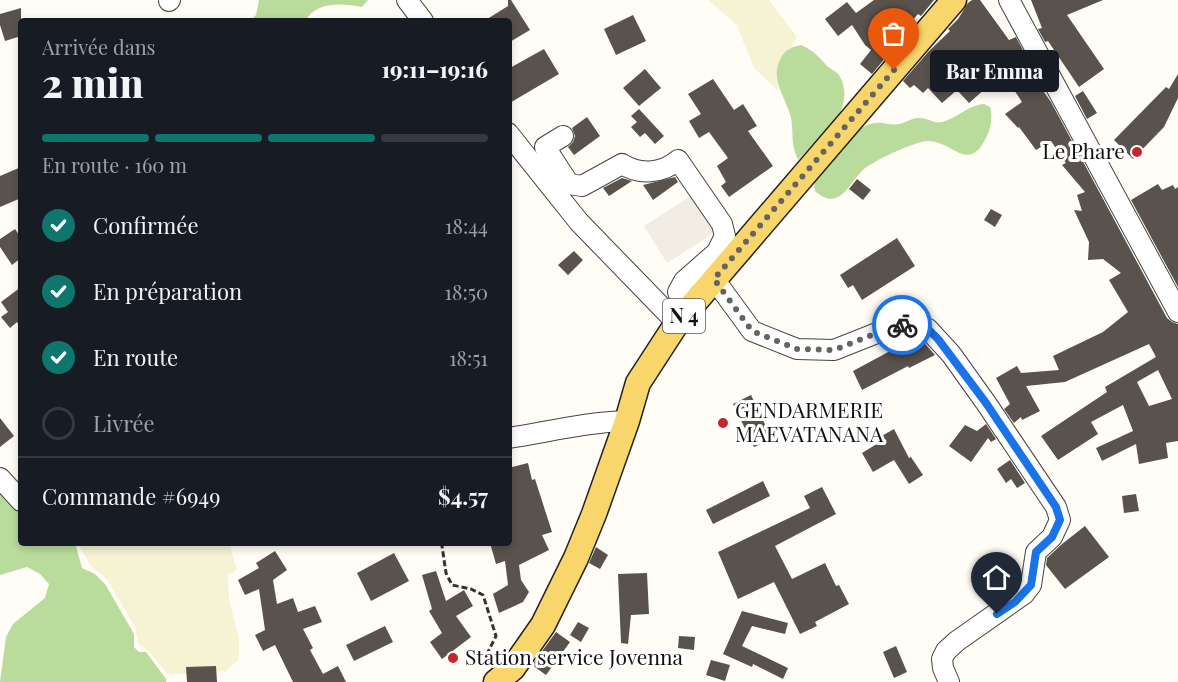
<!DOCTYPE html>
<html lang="fr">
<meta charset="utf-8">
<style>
:root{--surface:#171b24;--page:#20242c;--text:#f1f3f6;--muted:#9ea1a6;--line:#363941;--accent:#0f766e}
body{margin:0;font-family:"Playfair Display",serif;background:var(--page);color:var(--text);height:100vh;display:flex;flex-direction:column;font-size:22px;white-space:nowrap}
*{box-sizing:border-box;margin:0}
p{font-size:20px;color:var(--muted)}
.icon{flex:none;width:33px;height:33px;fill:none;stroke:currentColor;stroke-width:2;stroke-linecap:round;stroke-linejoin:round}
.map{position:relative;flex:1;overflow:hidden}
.details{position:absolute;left:18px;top:18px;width:494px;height:528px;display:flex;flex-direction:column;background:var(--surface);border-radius:6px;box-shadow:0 3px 9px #0003}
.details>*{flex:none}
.pin{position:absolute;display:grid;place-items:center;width:51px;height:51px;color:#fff;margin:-62px -26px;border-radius:50% 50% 50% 0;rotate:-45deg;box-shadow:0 0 6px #0007}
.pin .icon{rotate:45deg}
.courier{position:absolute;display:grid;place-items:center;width:60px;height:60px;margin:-30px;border:4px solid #1a73e8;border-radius:50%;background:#fff;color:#222;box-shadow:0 2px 8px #0007}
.bubble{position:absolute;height:42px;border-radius:6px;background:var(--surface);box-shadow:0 3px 9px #0003;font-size:20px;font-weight:800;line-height:42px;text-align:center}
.headline em{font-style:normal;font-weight:800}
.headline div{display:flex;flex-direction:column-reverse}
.headline{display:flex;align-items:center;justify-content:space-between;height:102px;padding:0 24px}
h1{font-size:39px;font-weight:800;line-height:45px}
.bar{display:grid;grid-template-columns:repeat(4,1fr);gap:9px 6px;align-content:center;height:72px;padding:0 24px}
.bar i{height:8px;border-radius:4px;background:var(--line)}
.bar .on{background:var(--accent)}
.bar p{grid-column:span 4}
.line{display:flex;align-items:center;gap:15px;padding:0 24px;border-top:2px solid var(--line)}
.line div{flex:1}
ol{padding:0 24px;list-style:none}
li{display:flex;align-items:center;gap:18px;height:66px}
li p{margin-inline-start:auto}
li .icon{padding:6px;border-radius:50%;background:var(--accent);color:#fff;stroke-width:4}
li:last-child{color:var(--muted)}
li i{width:33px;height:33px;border:3px solid var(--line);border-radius:50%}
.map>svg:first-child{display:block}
</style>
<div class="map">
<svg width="1178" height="682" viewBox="0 0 1178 682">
<rect width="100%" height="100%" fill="#fffdf5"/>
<path fill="#f6f3d4" d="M 709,0 L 769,0 L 797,37 L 783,66 L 778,91 L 754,68 L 737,26 Z
M 229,543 L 237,570 L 228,575 L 229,599 L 239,639 L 239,659 L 226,671 L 185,674 L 167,674 L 151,653 L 138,643 L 135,627 L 106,578 L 91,566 L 78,544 Z"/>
<path fill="#b9dc9c" d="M 259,0 L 368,0 L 362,7 C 343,3 316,1 305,21 L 250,21 L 256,15 Z
M 801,45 C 813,50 819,57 827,66 C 830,69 836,71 839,75 C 848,89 845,108 835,121 L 798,160 C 790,141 794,135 791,118 C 786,97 768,78 782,56 C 787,49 792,47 801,45 Z
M 984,104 L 990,107 C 993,116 991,129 986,138 C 968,174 953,141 928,141 C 913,142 881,158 868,166 C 850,177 842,215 815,191 C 811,176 823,167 834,157 C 847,146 856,124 876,123 C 883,122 891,126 899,124 C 906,123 912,117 920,118 C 929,118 933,124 942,122 C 958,118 968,105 984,104 Z
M 0,480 L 21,485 L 21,543 L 75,543 L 82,568 L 95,574 L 105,584 L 134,634 L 134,647 L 139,652 L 146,652 L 166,679 L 166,682 L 0,682 L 6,637 L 13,624 L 45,598 L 49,584 L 40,574 L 27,567 L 0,575 Z"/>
<path fill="#f1ede2" d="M 697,192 L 717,223 L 714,233 L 667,263 L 644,226 Z"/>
<path fill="#5a524d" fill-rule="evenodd" d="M 508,0 L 511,0 L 530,30 L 508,43 L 508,21 L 484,21 L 508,6 Z
M 874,0 L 934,0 L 921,16 L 918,14 L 883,54 L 886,57 L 872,74 L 860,64 L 871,50 L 865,45 L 852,25 L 838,36 L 825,19 L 847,2 L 856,13 Z
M 972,0 L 980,0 L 1009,40 L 1016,37 L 1023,50 L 1016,52 L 1051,102 L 1167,318 L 1172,322 L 1178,324 L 1178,441 L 1166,443 L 1168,458 L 1139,464 L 1136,444 L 1102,461 L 1096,448 L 1133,431 L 1123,405 L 1091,422 L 1098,434 L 1058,460 L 1041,436 L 1107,392 L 1105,387 L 1156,357 L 1149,344 L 1065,382 L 1026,386 L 1040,411 L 1022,420 L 1021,417 L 1014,423 L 1004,409 L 1010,404 L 996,378 L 1017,366 L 1021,373 L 1059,370 L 1053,356 L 1103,332 L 1128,312 L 1109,280 L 1121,273 L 1103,259 L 1088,260 L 1089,242 L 1074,210 L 1082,211 L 1077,195 L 1085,192 L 1062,165 L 1066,163 L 1051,141 L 1036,150 L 1019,127 L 1018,128 L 1005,114 L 1022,102 L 1003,73 L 969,103 L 957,90 L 942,103 L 928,88 L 923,93 L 914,85 L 910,88 L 903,81 L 929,51 L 950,31 L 948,29 L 958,19 L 968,3 ZM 1158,370 L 1172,399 L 1149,406 L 1137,382 Z
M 1031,0 L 1103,0 L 1067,15 L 1104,69 L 1079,87 L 1048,41 L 1045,42 L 1038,29 L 1042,28 Z
M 21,8 L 21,36 L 5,41 L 0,25 L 0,14 Z
M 633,15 L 646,41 L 616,55 L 604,29 Z
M 544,49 L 559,74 L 508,104 L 508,69 Z
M 645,69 L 661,88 L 639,106 L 623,88 Z
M 1178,74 L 1178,98 L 1164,127 L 1133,159 L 1114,140 L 1166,87 L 1169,89 Z
M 713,79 L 734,110 L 743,104 L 757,126 L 748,131 L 773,166 L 729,197 L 721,186 L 726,182 L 717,166 L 728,158 L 709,132 L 699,138 L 689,121 L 701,114 L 688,94 Z
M 1083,91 L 1097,113 L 1087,119 L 1075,96 Z
M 639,109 L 664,136 L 655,144 L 645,133 L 640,137 L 631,127 L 637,122 L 631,116 Z
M 587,117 L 600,136 L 574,155 L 568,147 L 573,142 L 575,136 L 572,128 Z
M 21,167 L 21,198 L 0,207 L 0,176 Z
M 675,177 L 678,182 L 653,200 L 643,185 Z
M 622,178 L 632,181 L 609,196 L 603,188 Z
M 857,179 L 871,190 L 863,200 L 849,189 Z
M 1158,184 L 1162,190 L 1173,185 L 1175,189 L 1178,187 L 1178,287 L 1131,200 Z
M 991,209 L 1002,215 L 995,227 L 984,220 Z
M 15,229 L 21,238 L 21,258 L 12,265 L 0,247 L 0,239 Z
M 897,238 L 915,266 L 862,300 L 853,285 L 848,288 L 840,275 Z
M 574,251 L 583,260 L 568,275 L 558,265 Z
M 21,287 L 21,328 L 17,322 L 10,328 L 1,317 L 8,312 L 1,302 Z
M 916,337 L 921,339 L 935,355 L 909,368 L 908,366 L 862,390 L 853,371 Z
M 751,395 L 772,439 L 754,447 L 733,404 Z
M 0,418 L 14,436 L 0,447 Z
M 986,424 L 996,439 L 991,442 L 988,438 L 971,462 L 949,446 L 965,425 L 977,431 Z
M 894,429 L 909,458 L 911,457 L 923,475 L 909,484 L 894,460 L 873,472 L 862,453 L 880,442 L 878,438 Z
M 1010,460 L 1025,483 L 1017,488 L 1011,479 L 1006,483 L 997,469 Z
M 528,463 L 532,480 L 535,479 L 552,532 L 542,535 L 549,550 L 519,565 L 521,580 L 529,592 L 523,602 L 499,613 L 493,594 L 508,585 L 505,561 L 496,564 L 490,543 L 508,543 L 508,468 Z
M 763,481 L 770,496 L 713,524 L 706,510 Z
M 822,487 L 836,514 L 775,546 L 792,579 L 825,563 L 836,586 L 839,585 L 849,604 L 815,622 L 817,626 L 800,634 L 774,582 L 738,599 L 718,552 L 810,508 L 804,496 Z
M 1136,494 L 1139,511 L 1124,513 L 1122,496 Z
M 1085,526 L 1109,557 L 1065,589 L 1046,565 L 1047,558 L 1062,544 Z
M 596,547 L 608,555 L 600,569 L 589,563 Z
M 275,551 L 287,570 L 273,580 L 277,604 L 293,598 L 298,612 L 315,606 L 322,622 L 303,629 L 313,648 L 310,650 L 323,674 L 338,666 L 346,682 L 293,682 L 275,645 L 263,651 L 255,635 L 265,630 L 259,589 L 245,595 L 238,580 L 259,568 L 256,563 Z
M 394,553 L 409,581 L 371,601 L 357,573 Z
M 436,571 L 446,601 L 464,590 L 473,606 L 456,616 L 471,637 L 442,659 L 430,642 L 442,633 L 429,611 L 432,609 L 422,575 Z
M 647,573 L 649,614 L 631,615 L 628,644 L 621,643 L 618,574 Z
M 742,611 L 788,623 L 785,634 L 752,626 L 742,646 L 788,668 L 783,679 L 753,664 L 752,667 L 723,654 Z
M 578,622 L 589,628 L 581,642 L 570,635 Z
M 385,626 L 393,642 L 354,661 L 346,645 Z
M 556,632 L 570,642 L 546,675 L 532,665 Z
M 679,636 L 695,637 L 694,650 L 678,648 Z
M 896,646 L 907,672 L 894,678 L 883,652 Z
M 711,660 L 730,665 L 725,681 L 706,675 Z
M 216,666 L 217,682 L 187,682 L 186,667 Z"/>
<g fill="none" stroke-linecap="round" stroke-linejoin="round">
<defs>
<path id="minor" d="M 407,0 L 423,21
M 1009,0 L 1178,312
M 169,1 L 170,0
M 508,133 L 579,222 L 677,323
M 563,136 L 545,147 L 569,184 L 582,186 L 622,164 C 639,175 662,174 678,160 L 722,224 L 725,236 L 717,252 L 684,281 L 678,292 L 682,302 L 690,309
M 714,279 L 752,331 L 797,349 L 834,350 L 887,329 L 904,324 L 919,325 L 928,329 L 951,354 L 986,403 L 1056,507 L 1060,520 L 1052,537 L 1036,552 L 1031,585 L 1024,594 L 957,641 L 946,651 L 942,659 L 943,668 L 949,682
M 508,438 C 548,432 587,422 627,421
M 0,478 L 21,501"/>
<path id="major" d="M 496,682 L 513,668 L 543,625 L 576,558 L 594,514 L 627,421 L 638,383 L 677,323 L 954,0"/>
</defs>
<use href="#minor" stroke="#444" stroke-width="22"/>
<use href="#major" stroke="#222" stroke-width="27"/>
<path stroke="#333" stroke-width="3" stroke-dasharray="6 3" stroke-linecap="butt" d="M 440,543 L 442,546 L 446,573 L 452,585 L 471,589 L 483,595 L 496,636 L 486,656"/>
<use href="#minor" stroke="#fff" stroke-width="20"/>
<use href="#major" stroke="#f9d66b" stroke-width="24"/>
</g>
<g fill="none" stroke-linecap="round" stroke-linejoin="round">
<path stroke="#646461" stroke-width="6" stroke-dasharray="0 10.8" d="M 894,70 L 714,279 L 752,331 L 797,349 L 834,350 L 887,329 L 902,325"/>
<path stroke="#1a73e8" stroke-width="8" d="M 902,325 L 919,325 L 928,329 L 938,339 L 986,403 L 1056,507 L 1060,520 L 1052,537 L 1036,552 L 1031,585 L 1015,602 L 997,614"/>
</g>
<g fill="#c4262e" stroke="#fff" stroke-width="2">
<circle cx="1137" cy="152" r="6"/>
<circle cx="723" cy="423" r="6"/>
<circle cx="453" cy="658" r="6"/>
</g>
<g text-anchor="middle" stroke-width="6" stroke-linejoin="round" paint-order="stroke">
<rect fill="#fff" stroke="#585858" stroke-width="1.5" x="663" y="299" width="42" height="34" rx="4.5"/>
<g font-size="20" font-weight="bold" fill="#111">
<text x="684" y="323">N 4</text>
</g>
<g font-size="21" fill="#111" stroke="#fff" text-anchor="start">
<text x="1125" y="159" text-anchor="end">Le Phare</text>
<text x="735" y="418">GENDARMERIE<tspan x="735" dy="24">MAEVATANANA</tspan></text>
<text x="465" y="665">Station service Jovenna</text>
</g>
</g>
</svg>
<div class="pin" style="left:894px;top:70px;background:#ea580c"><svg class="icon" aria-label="bag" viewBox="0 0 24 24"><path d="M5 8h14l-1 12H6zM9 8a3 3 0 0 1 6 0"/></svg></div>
<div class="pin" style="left:997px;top:614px;background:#1f2937"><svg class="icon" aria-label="home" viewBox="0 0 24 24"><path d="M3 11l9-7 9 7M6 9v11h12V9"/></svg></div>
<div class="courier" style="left:902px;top:325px"><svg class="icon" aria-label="bike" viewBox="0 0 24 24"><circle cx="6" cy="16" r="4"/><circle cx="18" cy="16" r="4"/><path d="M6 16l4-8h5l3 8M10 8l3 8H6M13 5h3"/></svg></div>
<div class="bubble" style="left:930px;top:50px;width:129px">Bar Emma</div>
<section class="details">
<div class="headline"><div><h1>2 min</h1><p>Arrivée dans</p></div><em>19:11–19:16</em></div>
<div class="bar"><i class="on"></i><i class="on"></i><i class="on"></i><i></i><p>En route · 160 m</p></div>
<ol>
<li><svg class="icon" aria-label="check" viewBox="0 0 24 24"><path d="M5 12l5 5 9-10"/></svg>Confirmée<p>18:44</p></li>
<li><svg class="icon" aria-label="check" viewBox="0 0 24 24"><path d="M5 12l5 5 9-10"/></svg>En préparation<p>18:50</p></li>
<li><svg class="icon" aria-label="check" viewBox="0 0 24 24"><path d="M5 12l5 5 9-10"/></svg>En route<p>18:51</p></li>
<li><i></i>Livrée</li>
</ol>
<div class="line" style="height:78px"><div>Commande #6949</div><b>$4.57</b></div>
</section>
</div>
